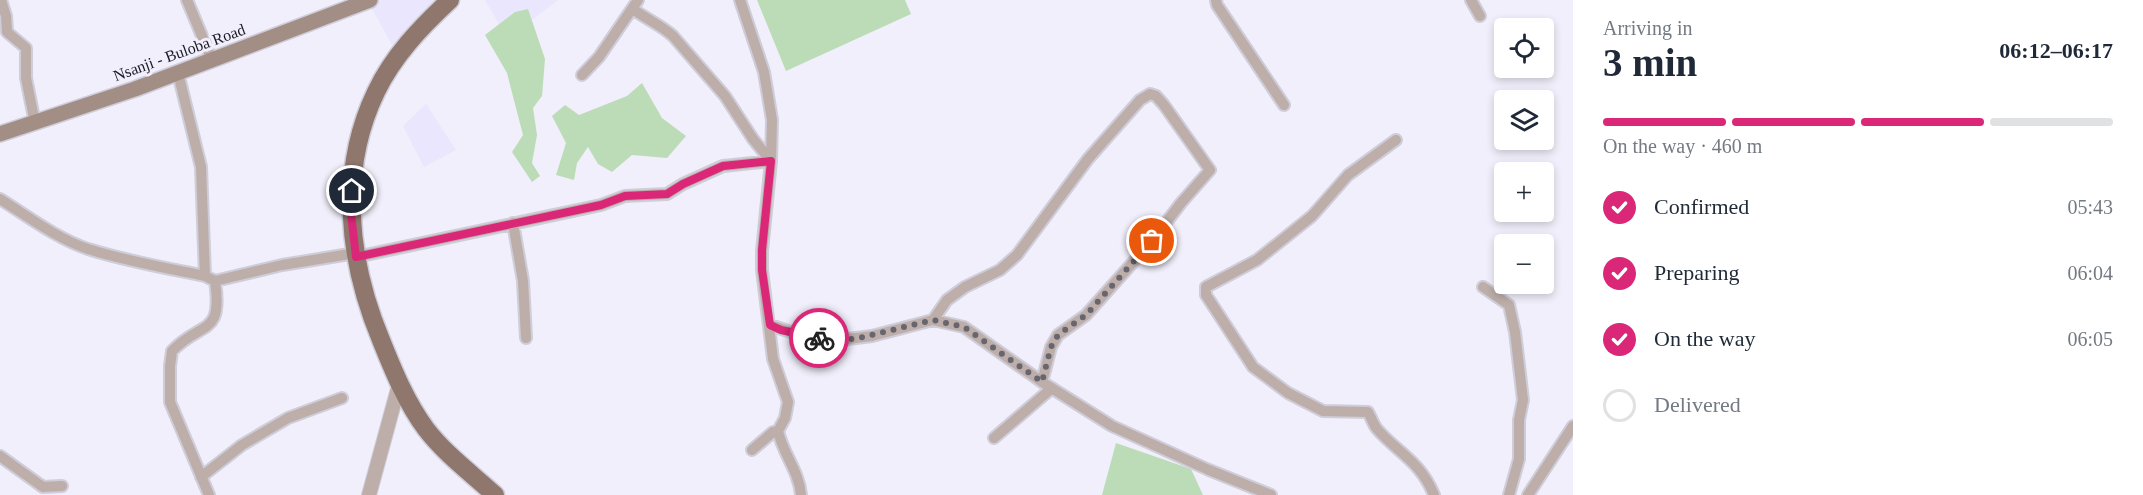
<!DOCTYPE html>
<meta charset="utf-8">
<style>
:root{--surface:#fff;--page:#f2f2f3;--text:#1f2937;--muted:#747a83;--line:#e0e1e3;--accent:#db2777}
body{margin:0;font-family:Georgia,serif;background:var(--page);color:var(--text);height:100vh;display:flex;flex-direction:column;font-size:22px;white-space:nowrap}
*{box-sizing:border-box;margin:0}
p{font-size:20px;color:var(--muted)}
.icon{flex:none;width:33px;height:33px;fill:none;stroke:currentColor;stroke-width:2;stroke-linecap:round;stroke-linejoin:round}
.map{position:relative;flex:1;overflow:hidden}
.details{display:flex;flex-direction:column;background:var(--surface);width:570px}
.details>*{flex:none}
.fabs{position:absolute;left:1494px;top:18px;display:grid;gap:12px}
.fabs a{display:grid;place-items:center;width:60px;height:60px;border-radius:6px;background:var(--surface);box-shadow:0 3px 9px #0003;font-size:30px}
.pin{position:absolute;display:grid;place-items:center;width:51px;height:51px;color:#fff;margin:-26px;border:3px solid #fff;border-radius:50%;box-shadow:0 2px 6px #0007}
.courier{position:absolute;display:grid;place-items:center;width:60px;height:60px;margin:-30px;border:4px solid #db2777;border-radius:50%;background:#fff;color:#222;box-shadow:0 2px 8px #0007}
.summary em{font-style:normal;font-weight:800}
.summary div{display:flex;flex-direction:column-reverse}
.summary{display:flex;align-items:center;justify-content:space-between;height:102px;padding:0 30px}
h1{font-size:39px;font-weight:800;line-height:45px}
.bar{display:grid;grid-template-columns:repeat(4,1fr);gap:9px 6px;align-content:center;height:72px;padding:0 30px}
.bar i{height:8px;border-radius:4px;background:var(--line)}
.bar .active{background:var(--accent)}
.bar p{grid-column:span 4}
ol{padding:0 30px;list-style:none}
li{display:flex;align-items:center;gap:18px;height:66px}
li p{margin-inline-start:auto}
li .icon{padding:6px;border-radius:50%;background:var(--accent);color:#fff;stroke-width:4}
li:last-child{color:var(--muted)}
li i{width:33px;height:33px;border:3px solid var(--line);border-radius:50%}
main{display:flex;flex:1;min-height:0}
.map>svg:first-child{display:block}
</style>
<main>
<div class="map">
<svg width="1573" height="495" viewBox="0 0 1573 495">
<rect width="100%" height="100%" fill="#f0effb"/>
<path fill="#e9e6fd" d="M 379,0 L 436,0 L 392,45 L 370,5 Z
M 485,0 L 558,0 L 532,20 L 525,10 L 515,12 L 499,24 Z
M 426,104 L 456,150 L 424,167 L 403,126 Z"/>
<path fill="#bcdcb7" d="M 757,0 L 905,0 L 911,14 L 786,71 Z
M 528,9 L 545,59 L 542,96 L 533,108 L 537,135 L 532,163 L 540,176 L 532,182 L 512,152 L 523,135 L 507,73 L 485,35 L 515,12 Z
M 642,83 L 662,118 L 686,136 L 667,158 L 632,155 L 612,172 L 598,164 L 588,147 L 577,163 L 574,180 L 556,175 L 566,143 L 552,116 L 565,105 L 579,115 L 627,96 Z
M 1116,443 L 1191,469 L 1203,495 L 1102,495 Z"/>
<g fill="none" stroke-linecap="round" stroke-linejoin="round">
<defs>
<path id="minor" d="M 1,0 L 6,16 L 7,32 L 26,48 L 26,78 L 35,123
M 187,0 L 212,60
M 740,0 L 764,72 L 772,120 L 771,161 L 762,251 L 762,270 L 773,359 L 788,402 L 785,418 L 778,431 C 783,454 799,471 801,495
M 1216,0 L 1217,5 L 1284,105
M 1471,0 L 1480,16
M 633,9 C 646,19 661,25 673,36 L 725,96 L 753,139 L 771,161
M 178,73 L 201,167 L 205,276
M 582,75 L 599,57 L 638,0
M 1396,140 L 1348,175 L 1312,216 L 1257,260 L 1206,287 L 1206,295 L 1253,367 L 1288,393 L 1323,411 L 1368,412 C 1371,417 1373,424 1377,429 C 1399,454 1420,461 1434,495
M 0,199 C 29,217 56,238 88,249 C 126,261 166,268 205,276 L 215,281 L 282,265 L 356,253
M 513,223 L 523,281 L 526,338
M 356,257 L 601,205 L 625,196 L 667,194 L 683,184 L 723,166 L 771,161
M 1483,287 L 1509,305 L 1515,332 L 1523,400 L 1519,420 L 1519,459 L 1509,495
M 933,320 L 947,300 L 965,287 L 1000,270 L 1017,255 L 1088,159 L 1140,100 L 1150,94 L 1156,96 L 1164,105 L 1210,170 L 1181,203 L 1152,241 L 1086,315 L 1058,335 L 1051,347 L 1042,382
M 770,325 L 800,335 L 840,340 L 872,336 L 933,320 L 964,327 L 1042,382 L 1112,426 L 1209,470 L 1271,495
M 994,438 L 1052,388
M 752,450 L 773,432 L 778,431
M 0,456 L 43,487 L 62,486
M 201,477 L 242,445 L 288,418 L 342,398
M 209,495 L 170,402 L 170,366 L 172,351 C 202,320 223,337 215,281
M 1528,495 L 1573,426"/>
<path id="tertiary" d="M 369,495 L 399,385"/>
<path id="secondary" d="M 0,134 L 135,89 L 370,0"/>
<path id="primary" d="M 450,0 C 421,27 393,56 376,92 C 338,171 348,261 381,340 C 393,370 406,402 426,429 C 445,454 472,474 495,495"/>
</defs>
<use href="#minor" stroke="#cecdd9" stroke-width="14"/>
<use href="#tertiary" stroke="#cecdd9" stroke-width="16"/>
<use href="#secondary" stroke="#cecdd9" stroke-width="18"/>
<use href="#primary" stroke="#cecdd9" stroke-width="21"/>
<use href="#minor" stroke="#bdaea9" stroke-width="10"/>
<use href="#tertiary" stroke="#bdaea9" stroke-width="14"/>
<use href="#secondary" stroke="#a38e86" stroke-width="15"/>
<use href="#primary" stroke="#90776d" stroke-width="18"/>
</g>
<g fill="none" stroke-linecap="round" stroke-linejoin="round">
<path stroke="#666570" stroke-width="6" stroke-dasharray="0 10.8" d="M 819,338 L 855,339 L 933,320 L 964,327 L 1042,382 L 1051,347 L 1058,335 L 1086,315 L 1152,241"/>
<path stroke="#db2777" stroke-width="8" d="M 352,191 L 351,214 L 356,257 L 601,205 L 625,196 L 667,194 L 683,184 L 723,166 L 771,161 L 762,250 L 762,270 L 770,325 L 781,330 L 819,338"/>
</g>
<g text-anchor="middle" stroke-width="6" stroke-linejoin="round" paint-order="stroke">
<g font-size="16" fill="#1c1b25" stroke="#f0effb">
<text transform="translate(179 52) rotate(-20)" y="6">Nsanji - Buloba Road</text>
</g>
</g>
</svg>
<div class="fabs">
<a><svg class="icon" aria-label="locate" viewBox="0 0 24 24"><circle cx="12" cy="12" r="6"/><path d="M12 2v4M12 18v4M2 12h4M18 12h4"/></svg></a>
<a><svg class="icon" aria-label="layers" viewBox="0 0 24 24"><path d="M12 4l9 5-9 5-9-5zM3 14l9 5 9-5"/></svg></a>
<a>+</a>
<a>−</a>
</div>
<div class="pin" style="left:1152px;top:241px;background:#ea580c"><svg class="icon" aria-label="bag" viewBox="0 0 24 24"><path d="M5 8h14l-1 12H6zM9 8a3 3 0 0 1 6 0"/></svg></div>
<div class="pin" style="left:352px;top:191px;background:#1f2937"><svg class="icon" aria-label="home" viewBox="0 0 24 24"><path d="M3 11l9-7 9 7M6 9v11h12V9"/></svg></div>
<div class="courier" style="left:819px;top:338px"><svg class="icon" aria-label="bike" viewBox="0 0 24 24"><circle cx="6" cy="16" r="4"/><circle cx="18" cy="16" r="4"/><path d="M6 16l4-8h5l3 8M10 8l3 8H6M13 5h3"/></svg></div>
</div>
<section class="details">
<div class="summary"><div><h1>3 min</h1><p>Arriving in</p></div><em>06:12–06:17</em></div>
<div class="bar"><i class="active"></i><i class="active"></i><i class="active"></i><i></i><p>On the way · 460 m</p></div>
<ol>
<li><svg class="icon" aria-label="check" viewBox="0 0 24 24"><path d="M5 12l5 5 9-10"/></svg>Confirmed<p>05:43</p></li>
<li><svg class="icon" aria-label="check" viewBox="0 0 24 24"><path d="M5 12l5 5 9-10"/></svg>Preparing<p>06:04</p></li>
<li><svg class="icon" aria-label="check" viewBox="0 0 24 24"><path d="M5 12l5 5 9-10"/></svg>On the way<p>06:05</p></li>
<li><i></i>Delivered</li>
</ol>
</section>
</main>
